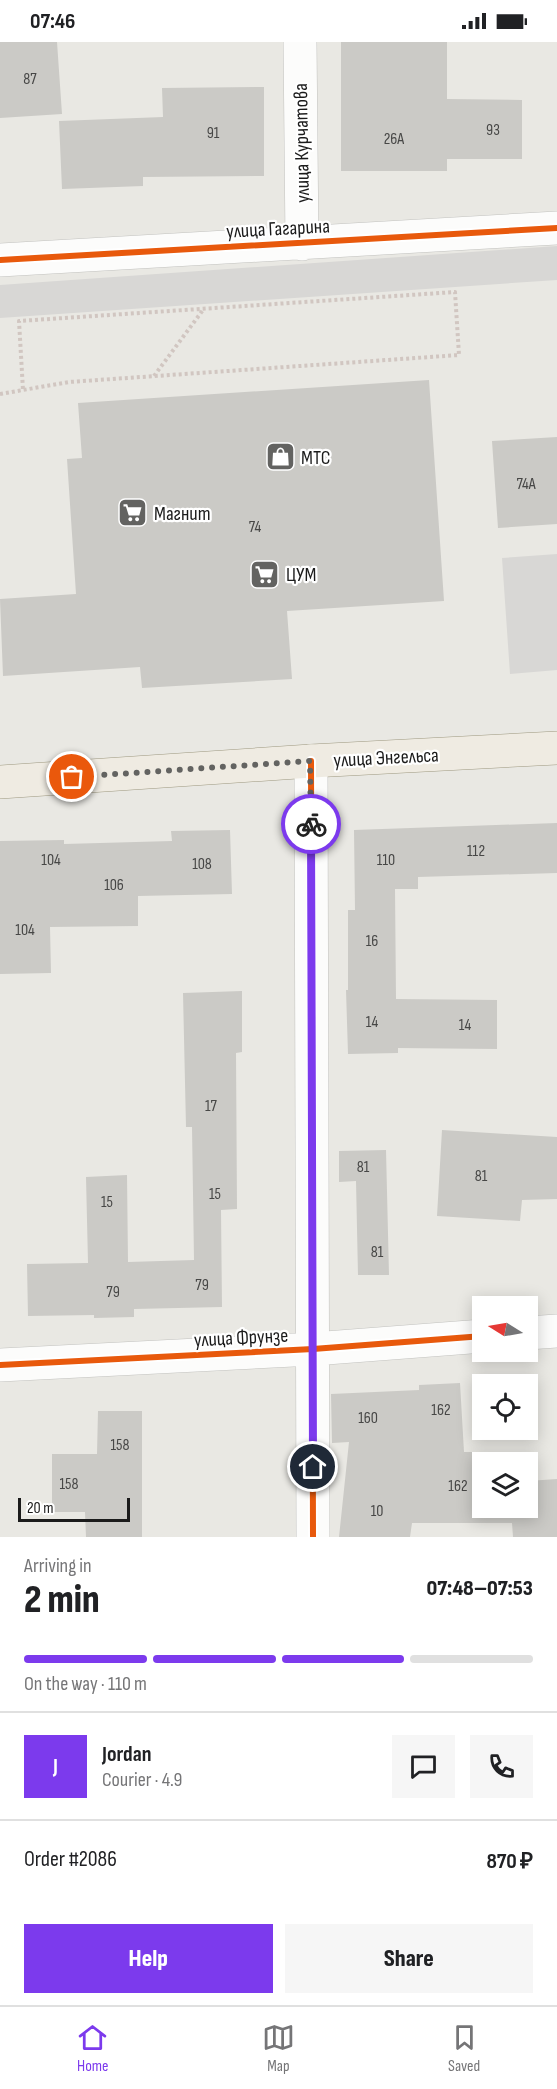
<!DOCTYPE html>
<meta charset="utf-8">
<style>
:root{--surface:#fff;--page:#f6f6f6;--text:#202124;--muted:#757577;--line:#e0e0e0;--accent:#7c3aed}
body{margin:0;font-family:"Sofia Sans Condensed",sans-serif;background:var(--page);color:var(--text);height:100vh;display:flex;flex-direction:column;font-size:22px;white-space:nowrap}
*{box-sizing:border-box;margin:0}
p{font-size:20px;color:var(--muted)}
.icon{flex:none;width:33px;height:33px;fill:none;stroke:currentColor;stroke-width:2;stroke-linecap:round;stroke-linejoin:round}
.map{position:relative;height:1495px;overflow:hidden}
.panel{display:flex;flex-direction:column;background:var(--surface);flex:1}
.panel>*{flex:none}
.needle{width:39px;rotate:281deg}
.tools{position:absolute;left:472px;top:1254px;display:grid;gap:12px}
.tools a{display:grid;place-items:center;width:66px;height:66px;border-radius:0px;background:var(--surface);box-shadow:0 3px 15px #0003;font-size:30px}
.scale{position:absolute;left:18px;bottom:15px;width:112px;box-sizing:border-box;padding-left:6px;border:3px solid #1b1b1b;border-top:0;font-size:16px;line-height:21px;white-space:nowrap;color:#1b1b1b;-webkit-text-stroke:4px #fff;paint-order:stroke}
.pin{position:absolute;display:grid;place-items:center;width:51px;height:51px;color:#fff;margin:-26px;border:3px solid #fff;border-radius:50%;box-shadow:0 2px 6px #0007}
.courier{position:absolute;display:grid;place-items:center;width:60px;height:60px;margin:-30px;border:4px solid #7c3aed;border-radius:50%;background:#fff;color:#222;box-shadow:0 2px 8px #0007}
.overview em{font-style:normal;font-weight:800}
.overview div{display:flex;flex-direction:column-reverse}
.overview{display:flex;align-items:center;justify-content:space-between;height:102px;padding:0 24px}
h1{font-size:39px;font-weight:800;line-height:45px}
.bar{display:grid;grid-template-columns:repeat(4,1fr);gap:9px 6px;align-content:center;height:72px;padding:0 24px}
.bar i{height:8px;border-radius:4px;background:var(--line)}
.bar .active{background:var(--accent)}
.bar p{grid-column:span 4}
.line{display:flex;align-items:center;gap:15px;padding:0 24px;border-top:2px solid var(--line)}
.line div{flex:1}
.round{display:grid;place-items:center;flex:none;width:63px;height:63px;border-radius:0px;background:var(--page)}
.cta{display:flex;gap:12px;margin-top:auto;padding:12px 24px}
.cta a{flex:1;height:69px;border-radius:0px;background:var(--accent);color:#fff;font-size:24px;font-weight:800;line-height:69px;text-align:center}
.cta a+a{background:var(--page);color:var(--text)}
.status{display:flex;justify-content:space-between;align-items:center;height:42px;padding:0 30px;background:var(--surface);direction:ltr}
.status svg{height:16px;fill:currentColor}
.dock{display:flex;justify-content:space-around;align-items:center;height:84px;border-top:2px solid var(--line);background:var(--surface);font-size:16px;color:var(--muted)}
.dock a{display:grid;justify-items:center;gap:3px}
.dock .active{color:var(--accent)}
.map>svg:first-child{display:block}
</style>
<div class="status"><b>07:46</b><svg viewBox="0 0 49 12"><path d="M0 12V9h3v3zM5 12V6h3v6zM10 12V3h3v9zM15 12V0h3v12zM26 1h20v11H26zM47 4h2v5h-2z"/></svg></div>
<div class="map">
<svg width="557" height="1495" viewBox="0 0 557 1495">
<rect width="100%" height="100%" fill="#e9e8e3"/>
<path fill="#d8d7d5" d="M 557,204 L 557,238 L 0,276 L 0,243 Z
M 557,512 L 557,628 L 510,632 L 502,516 Z"/>
<path fill="#cbcac6" d="M 0,0 L 57,0 L 62,72 L 0,76 Z
M 341,0 L 447,0 L 447,57 L 522,58 L 522,117 L 447,117 L 447,129 L 341,129 Z
M 264,45 L 264,134 L 143,135 L 143,144 L 62,147 L 59,79 L 163,75 L 162,46 Z
M 429,338 L 444,559 L 287,569 L 292,637 L 142,646 L 140,625 L 3,634 L 0,557 L 76,552 L 67,417 L 82,416 L 78,361 Z
M 557,395 L 557,482 L 498,486 L 492,399 Z
M 557,781 L 557,831 L 418,835 L 418,847 L 395,847 L 396,957 L 497,958 L 497,1007 L 398,1006 L 398,1011 L 348,1012 L 346,948 L 348,948 L 348,868 L 355,868 L 354,788 Z
M 230,788 L 232,852 L 138,854 L 138,884 L 50,885 L 51,931 L 0,932 L 0,799 L 64,798 L 64,802 L 172,799 L 171,789 Z
M 242,949 L 242,1010 L 236,1011 L 237,1167 L 221,1168 L 222,1265 L 134,1267 L 134,1275 L 94,1276 L 94,1273 L 28,1274 L 27,1222 L 88,1221 L 86,1135 L 127,1133 L 128,1220 L 194,1218 L 192,1085 L 186,1085 L 183,951 Z
M 442,1088 L 557,1095 L 557,1157 L 522,1158 L 520,1179 L 437,1174 Z
M 386,1108 L 389,1233 L 358,1233 L 356,1139 L 339,1140 L 339,1109 Z
M 460,1341 L 464,1410 L 494,1410 L 494,1420 L 483,1420 L 483,1466 L 528,1466 L 528,1439 L 557,1437 L 557,1495 L 513,1495 L 512,1481 L 412,1481 L 410,1495 L 339,1495 L 349,1400 L 332,1401 L 331,1352 L 419,1348 L 419,1343 Z
M 98,1369 L 142,1369 L 142,1495 L 86,1495 L 85,1470 L 52,1470 L 52,1412 L 97,1412 Z"/>
<g fill="none" stroke-linecap="round" stroke-linejoin="round">
<defs>
<path id="minor" d="M 300,0 L 302,202
M 0,218 L 557,186
M 311,719 L 313,1495
M 528,1291 L 557,1289
M 0,1323 L 313,1307 L 483,1294"/>
<path id="major" d="M 0,740 L 311,719 L 557,706"/>
</defs>
<use href="#minor" stroke="#c2c2bf" stroke-width="34"/>
<use href="#major" stroke="#9e9981" stroke-width="34"/>
<path stroke="#d1c6c1" stroke-width="4" stroke-dasharray="3 3" stroke-linecap="butt" d="M 154,334 L 203,268
M 0,352 L 69,340 L 459,313 L 455,250 L 19,279 L 23,348"/>
<use href="#minor" stroke="#fcfcfb" stroke-width="33"/>
<use href="#major" stroke="#efebe2" stroke-width="33"/>
<defs>
<path id="cycleway" d="M 0,218 L 557,186
M 311,719 L 313,1495
M 0,1323 L 313,1307 L 483,1294"/>
</defs>
<use href="#cycleway" stroke="#fff" stroke-width="10"/>
<use href="#cycleway" stroke="#e8590c" stroke-width="6"/>
</g>
<g fill="none" stroke-linecap="round" stroke-linejoin="round">
<path stroke="#636361" stroke-width="6" stroke-dasharray="0 10.8" d="M 72,735 L 310,719 L 311,782"/>
<path stroke="#7c3aed" stroke-width="8" d="M 311,782 L 313,1425"/>
</g>
<defs>
<symbol id="shop-square" viewBox="-11 -11 22 22"><rect x="-9" y="-9" width="18" height="18" rx="4" fill="#636361" stroke="#fff"/><path d="M-5-2.5h2.3a2.7 3.5 0 0 1 5.4 0H5L5.5 6h-11ZM-1.5-2.5h3a1.5 2.3 0 0 0-3 0Z" fill="#fff"/></symbol>
<symbol id="supermarket-square" viewBox="-11 -11 22 22"><rect x="-9" y="-9" width="18" height="18" rx="4" fill="#636361" stroke="#fff"/><path d="M-6-5.5h2.5l.6 2H6L4.5 2H-2.5L-4.4-4H-6ZM-1.5 3.2a1.3 1.3 0 1 0 .1 0ZM3 3.2a1.3 1.3 0 1 0 .1 0Z" fill="#fff"/></symbol>
</defs>
<g fill-rule="evenodd">
<use href="#shop-square" x="264" y="398" width="33" height="33"/>
<use href="#supermarket-square" x="116" y="454" width="33" height="33"/>
<use href="#supermarket-square" x="248" y="516" width="33" height="33"/>
</g>
<g text-anchor="middle" stroke-width="4.5" stroke-linejoin="round" paint-order="stroke">
<g font-size="16" fill="#474746">
<text x="30" y="42">87</text>
<text x="493" y="93">93</text>
<text x="213" y="96">91</text>
<text x="394" y="102">26А</text>
<text x="526" y="447">74А</text>
<text x="255" y="490">74</text>
<text x="476" y="814">112</text>
<text x="51" y="823">104</text>
<text x="386" y="823">110</text>
<text x="202" y="827">108</text>
<text x="114" y="848">106</text>
<text x="25" y="893">104</text>
<text x="372" y="904">16</text>
<text x="372" y="985">14</text>
<text x="465" y="988">14</text>
<text x="211" y="1069">17</text>
<text x="363" y="1130">81</text>
<text x="481" y="1139">81</text>
<text x="215" y="1157">15</text>
<text x="107" y="1165">15</text>
<text x="377" y="1215">81</text>
<text x="202" y="1248">79</text>
<text x="113" y="1255">79</text>
<text x="441" y="1373">162</text>
<text x="368" y="1381">160</text>
<text x="120" y="1408">158</text>
<text x="69" y="1447">158</text>
<text x="458" y="1449">162</text>
<text x="377" y="1474">10</text>
</g>
<g font-size="20" fill="#1b1b1b" stroke="#fff">
<text transform="translate(301 101) rotate(-91)" y="7">улица Курчатова</text>
<text transform="translate(278 186) rotate(-3)" y="7">улица Гагарина</text>
<text transform="translate(386 715) rotate(-3)" y="7">улица Энгельса</text>
<text transform="translate(241 1295) rotate(-3)" y="7">улица Фрунзе</text>
</g>
<g font-size="20" fill="#1b1b1b" stroke="#fff" text-anchor="start">
<text x="301" y="422">МТС</text>
<text x="154" y="478">Магнит</text>
<text x="286" y="539">ЦУМ</text>
</g>
</g>
</svg>
<div class="tools">
<a><svg class="needle" viewBox="-14 -14 28 28"><path d="M0-13l5 13h-10z" fill="#e53935"/><path d="M0 13l5-13h-10z" fill="#757577"/></svg></a>
<a><svg class="icon" aria-label="locate" viewBox="0 0 24 24"><circle cx="12" cy="12" r="6"/><path d="M12 2v4M12 18v4M2 12h4M18 12h4"/></svg></a>
<a><svg class="icon" aria-label="layers" viewBox="0 0 24 24"><path d="M12 4l9 5-9 5-9-5zM3 14l9 5 9-5"/></svg></a>
</div>
<div class="scale">20 m</div>
<div class="pin" style="left:72px;top:735px;background:#ea580c"><svg class="icon" aria-label="bag" viewBox="0 0 24 24"><path d="M5 8h14l-1 12H6zM9 8a3 3 0 0 1 6 0"/></svg></div>
<div class="pin" style="left:313px;top:1425px;background:#1f2937"><svg class="icon" aria-label="home" viewBox="0 0 24 24"><path d="M3 11l9-7 9 7M6 9v11h12V9"/></svg></div>
<div class="courier" style="left:311px;top:782px"><svg class="icon" aria-label="bike" viewBox="0 0 24 24"><circle cx="6" cy="16" r="4"/><circle cx="18" cy="16" r="4"/><path d="M6 16l4-8h5l3 8M10 8l3 8H6M13 5h3"/></svg></div>
</div>
<section class="panel">
<div class="overview"><div><h1>2 min</h1><p>Arriving in</p></div><em>07:48–07:53</em></div>
<div class="bar"><i class="active"></i><i class="active"></i><i class="active"></i><i></i><p>On the way · 110 m</p></div>
<div class="line" style="height:108px"><b class="round" style="background:var(--accent);color:#fff">J</b><div><b>Jordan</b><p>Courier · 4.9</p></div><a class="round"><svg class="icon" aria-label="chat" viewBox="0 0 24 24"><path d="M4 5h16v11H9l-5 4z"/></svg></a><a class="round"><svg class="icon" aria-label="phone" viewBox="0 0 24 24"><path d="M5 4h4l2 5-3 2q2 4 5 5l2-3 5 2v4C11 20 4 13 5 4z"/></svg></a></div>
<div class="line" style="height:78px"><div>Order #2086</div><b>870 ₽</b></div>
<div class="cta"><a>Help</a><a>Share</a></div>
</section>
<nav class="dock">
<a class="active"><svg class="icon" aria-label="home" viewBox="0 0 24 24"><path d="M3 11l9-7 9 7M6 9v11h12V9"/></svg>Home</a>
<a><svg class="icon" aria-label="map" viewBox="0 0 24 24"><path d="M3 6l6-2 6 2 6-2v14l-6 2-6-2-6 2zM9 4v14M15 6v14"/></svg>Map</a>
<a><svg class="icon" aria-label="saved" viewBox="0 0 24 24"><path d="M7 4h10v16l-5-4-5 4z"/></svg>Saved</a>
</nav>
